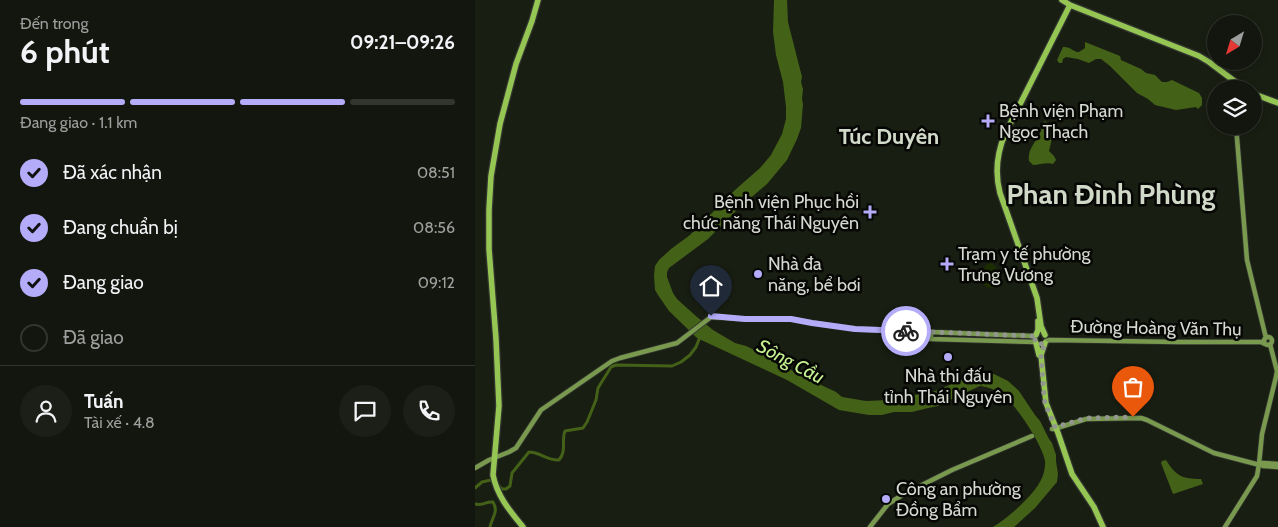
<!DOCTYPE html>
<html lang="vi">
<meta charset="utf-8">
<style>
:root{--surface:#13160e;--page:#1c1f17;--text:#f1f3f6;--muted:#9d9f9e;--line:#32352e;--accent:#b4acf9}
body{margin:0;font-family:Cabin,sans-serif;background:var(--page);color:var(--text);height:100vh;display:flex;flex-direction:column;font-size:19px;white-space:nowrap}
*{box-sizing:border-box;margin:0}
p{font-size:16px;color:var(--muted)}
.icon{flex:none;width:28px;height:28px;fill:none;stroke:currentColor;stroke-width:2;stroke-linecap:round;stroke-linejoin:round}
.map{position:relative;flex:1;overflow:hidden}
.panel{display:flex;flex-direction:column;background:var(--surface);width:475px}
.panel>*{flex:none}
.needle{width:32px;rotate:218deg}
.tools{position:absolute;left:732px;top:15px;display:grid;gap:10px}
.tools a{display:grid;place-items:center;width:55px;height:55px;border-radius:50%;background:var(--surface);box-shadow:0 2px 8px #0003,0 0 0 1px var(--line);font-size:25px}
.pin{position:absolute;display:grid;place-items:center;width:42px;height:42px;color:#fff;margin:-51px -21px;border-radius:50% 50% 50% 0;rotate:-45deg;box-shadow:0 0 5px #0007}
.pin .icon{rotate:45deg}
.courier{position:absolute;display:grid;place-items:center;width:50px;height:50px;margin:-25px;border:4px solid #b4acf9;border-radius:50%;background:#fff;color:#222;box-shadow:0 1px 6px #0007}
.head em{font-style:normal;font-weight:800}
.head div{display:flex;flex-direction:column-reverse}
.head{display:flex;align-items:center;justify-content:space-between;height:85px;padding:0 20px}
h1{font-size:32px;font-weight:800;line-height:38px}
.bar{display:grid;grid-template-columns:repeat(4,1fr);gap:8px 5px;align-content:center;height:60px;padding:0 20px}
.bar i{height:6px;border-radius:4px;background:var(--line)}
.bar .selected{background:var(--accent)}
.bar p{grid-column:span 4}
.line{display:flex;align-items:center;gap:12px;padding:0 20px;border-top:1px solid var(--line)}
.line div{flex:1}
.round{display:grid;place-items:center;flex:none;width:52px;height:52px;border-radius:26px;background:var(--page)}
ol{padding:0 20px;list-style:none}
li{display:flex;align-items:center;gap:15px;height:55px}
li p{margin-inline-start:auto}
li .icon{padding:5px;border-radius:50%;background:var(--accent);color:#111;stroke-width:4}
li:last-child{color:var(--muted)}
li i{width:28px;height:28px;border:2px solid var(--line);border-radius:50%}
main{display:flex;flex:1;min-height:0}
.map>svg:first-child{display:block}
</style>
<main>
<section class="panel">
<div class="head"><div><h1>6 phút</h1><p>Đến trong</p></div><em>09:21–09:26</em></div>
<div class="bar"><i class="selected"></i><i class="selected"></i><i class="selected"></i><i></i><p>Đang giao · 1.1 km</p></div>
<ol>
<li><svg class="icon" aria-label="check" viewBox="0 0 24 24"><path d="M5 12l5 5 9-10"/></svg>Đã xác nhận<p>08:51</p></li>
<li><svg class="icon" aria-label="check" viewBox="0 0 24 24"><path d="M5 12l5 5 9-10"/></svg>Đang chuẩn bị<p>08:56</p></li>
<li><svg class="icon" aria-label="check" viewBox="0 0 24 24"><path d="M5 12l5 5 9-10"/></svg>Đang giao<p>09:12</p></li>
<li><i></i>Đã giao</li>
</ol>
<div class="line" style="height:90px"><a class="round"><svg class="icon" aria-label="person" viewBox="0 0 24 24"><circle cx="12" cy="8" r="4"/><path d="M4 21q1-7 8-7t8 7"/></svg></a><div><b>Tuấn</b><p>Tài xế · 4.8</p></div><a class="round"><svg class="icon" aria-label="chat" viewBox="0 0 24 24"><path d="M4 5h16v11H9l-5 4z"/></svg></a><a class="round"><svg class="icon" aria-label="phone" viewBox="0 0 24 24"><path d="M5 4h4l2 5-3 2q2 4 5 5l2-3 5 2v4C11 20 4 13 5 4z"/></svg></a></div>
</section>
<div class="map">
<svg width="803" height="527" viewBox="0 0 803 527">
<rect width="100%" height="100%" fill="#191e12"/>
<path fill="#1c2d01" d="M 515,263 L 518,264 L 521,267 L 521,285 L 518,288 L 512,287 L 509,285 C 509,277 506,266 515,263 Z"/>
<path fill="#446118" d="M 299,0 L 312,0 L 313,22 L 327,77 L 326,82 L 328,89 L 327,99 L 328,104 L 326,128 L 322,139 L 312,160 L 292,184 L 265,207 L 233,239 L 194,268 L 192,272 L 192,277 L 198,293 L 202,299 L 222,317 L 238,330 L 260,343 L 271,346 L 300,360 L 321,373 L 361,392 L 367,397 L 391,401 L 414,400 L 460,391 L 494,377 L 509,374 L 519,374 L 533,381 L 544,391 L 560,415 L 565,421 L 574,439 L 577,443 L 581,455 L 581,461 L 583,474 L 582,482 L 560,508 L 539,527 L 518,527 C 534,517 565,491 569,472 C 570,467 571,462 569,457 C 564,440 543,408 529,396 C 523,391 514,387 505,386 L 481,397 L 463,406 L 453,408 L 437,412 L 419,412 L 407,415 L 394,415 L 364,410 L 312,380 L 222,338 L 194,311 L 183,295 L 180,290 L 179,276 L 180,266 L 184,260 L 196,249 L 215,235 L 260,190 L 285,168 L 296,155 L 307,134 L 311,119 L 311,107 L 308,82 L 301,55 L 298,32 Z
M 610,42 L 645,56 L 646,60 L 666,69 L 671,73 L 680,75 L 687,82 L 692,82 L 697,80 L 724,93 L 727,98 L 727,105 L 723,109 L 721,107 L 701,110 L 680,105 L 673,99 L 662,93 L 635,66 L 626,59 L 621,59 L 614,63 L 603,59 L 591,57 L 588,59 L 587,63 L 584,63 L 582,60 L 588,47 C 595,46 598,52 604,52 L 610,48 Z
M 570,121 C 582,127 576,141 574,151 L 579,156 L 581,160 L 578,164 C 571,162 565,165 558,165 L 554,161 C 552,149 562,141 566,131 C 567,128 567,125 568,123 Z
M 691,460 C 701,476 707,479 726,479 L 728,484 L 698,494 L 686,463 L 687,461 Z"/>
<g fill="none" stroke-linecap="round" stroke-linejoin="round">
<path stroke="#446118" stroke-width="3" d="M 22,484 L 27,489 L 31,489 L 35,486 L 37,473 L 54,452 C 65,452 73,461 84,460 C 92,451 86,441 90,431 L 108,428 L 112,422 L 121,400 L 123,388 L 136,367 L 141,365 L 197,366 L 206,362 L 215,355 L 221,347 L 225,337
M 0,488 L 7,482 L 16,480
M 0,504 C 9,506 11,501 18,502 C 24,512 17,517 15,527"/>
<defs>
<path id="major" d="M 757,80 L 758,89
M 761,126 L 772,260 L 791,338
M 456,332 L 456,339 L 561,342
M789 341a4 4 0 1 1 8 0a4 4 0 1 1-8 0Z
M 571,341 L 575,340 L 703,342 L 786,342 L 790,344
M 577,429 L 579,429 L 611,419 L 666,418 L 672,420 L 739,453 L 781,464 L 787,465 L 788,466 L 803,467
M 787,465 L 788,463 L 803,464
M 0,468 L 14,460 L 34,452 L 41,448 L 66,410 L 137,361 L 145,358 L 202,343 L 236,317 L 270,319 L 316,319 L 337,323 L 381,329 L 558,336 L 561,335
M 395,527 L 413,504 L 429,494 L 477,470 L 557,436
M 750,527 L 782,476 L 784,464 L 787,434 L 801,377 L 802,371 L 795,344"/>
<path id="highway" d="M 587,0 L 595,5 L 724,56 L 734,62 L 770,89
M 779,94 L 803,103
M 561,335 L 563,330 L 563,321
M 570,335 L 566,326 L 562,298 L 525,193 C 520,174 522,153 530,134 L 595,5
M 561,343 L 564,355
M 570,343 L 566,355 L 571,403 L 583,433 L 597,474 L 619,507 L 628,527
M 48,527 C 35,511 22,496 18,475 L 24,406 L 21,339 L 14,249 L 14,210 L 16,176 L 25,124 L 41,64 L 57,21 L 63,0"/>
</defs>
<use href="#major" stroke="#333630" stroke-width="6"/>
<use href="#highway" stroke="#333630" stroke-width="8"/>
<use href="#major" stroke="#79994f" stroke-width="4.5"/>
<use href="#highway" stroke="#95c553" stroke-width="5.5"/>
</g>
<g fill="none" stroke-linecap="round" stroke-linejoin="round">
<path stroke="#93988e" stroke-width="5" stroke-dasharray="0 9" d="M 431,331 L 558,336 L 561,335 L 560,340 L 561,343 L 565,344 L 570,343 L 566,355 L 569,396 L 570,403 L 580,427 L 611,418 L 658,417"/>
<path stroke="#b4acf9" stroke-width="6" d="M 236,316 L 270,319 L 316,319 L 337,323 L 380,329 L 431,331"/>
</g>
<g fill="#b4acf9" stroke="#060704" stroke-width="2">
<path d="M510.5 113.5h5v5h5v5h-5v5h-5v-5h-5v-5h5z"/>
<path d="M392.5 204.5h5v5h5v5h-5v5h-5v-5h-5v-5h5z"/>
<path d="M469.5 256.5h5v5h5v5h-5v5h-5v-5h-5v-5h5z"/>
<circle cx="283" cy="274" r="5"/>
<circle cx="473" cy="357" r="5"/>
<circle cx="411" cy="499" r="5"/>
</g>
<g text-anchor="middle" stroke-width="5" stroke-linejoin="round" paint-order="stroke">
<g font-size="18" fill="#d5d9d1" stroke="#060704" text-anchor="start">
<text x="524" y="117">Bệnh viện Phạm<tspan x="524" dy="21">Ngọc Thạch</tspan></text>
<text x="384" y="208" text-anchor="end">Bệnh viện Phục hồi<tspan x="384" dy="21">chức năng Thái Nguyên</tspan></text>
<text x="483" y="260">Trạm y tế phường<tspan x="483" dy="21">Trưng Vương</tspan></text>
<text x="293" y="270">Nhà đa<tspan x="293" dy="21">năng, bể bơi</tspan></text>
<text x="473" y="382" text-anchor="middle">Nhà thi đấu<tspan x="473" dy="21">tỉnh Thái Nguyên</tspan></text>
<text x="421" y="495">Công an phường<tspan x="421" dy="21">Đồng Bẩm</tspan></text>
</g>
<g font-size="18" fill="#d5d9d1" stroke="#060704">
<text transform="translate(681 328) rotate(1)" y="6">Đường Hoàng Văn Thụ</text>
</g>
<g font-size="19" font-style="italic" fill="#c6f390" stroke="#060704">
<text transform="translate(316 361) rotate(28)" y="7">Sông Cầu</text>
</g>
<g font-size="22" font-weight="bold" fill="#d1d9c9" stroke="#060704">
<text x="414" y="144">Túc Duyên</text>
</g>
<g font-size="28" font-weight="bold" fill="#d1d9c9" stroke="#060704">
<text x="636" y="204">Phan Đình Phùng</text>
</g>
</g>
</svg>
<div class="tools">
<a><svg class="needle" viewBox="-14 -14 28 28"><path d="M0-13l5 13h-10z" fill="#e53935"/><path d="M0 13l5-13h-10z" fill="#9d9f9e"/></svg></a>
<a><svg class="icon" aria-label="layers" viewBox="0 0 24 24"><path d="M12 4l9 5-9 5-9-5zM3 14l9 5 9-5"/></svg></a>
</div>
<div class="pin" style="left:658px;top:417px;background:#ea580c"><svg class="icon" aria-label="bag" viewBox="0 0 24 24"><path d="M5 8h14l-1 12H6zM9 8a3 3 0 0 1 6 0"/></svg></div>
<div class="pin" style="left:236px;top:316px;background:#1f2937"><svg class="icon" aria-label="home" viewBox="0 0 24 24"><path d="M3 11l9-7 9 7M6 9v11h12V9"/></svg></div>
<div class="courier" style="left:431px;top:331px"><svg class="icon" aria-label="bike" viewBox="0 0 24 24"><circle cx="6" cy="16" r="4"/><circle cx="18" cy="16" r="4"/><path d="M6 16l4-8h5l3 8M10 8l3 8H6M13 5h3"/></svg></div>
</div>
</main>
